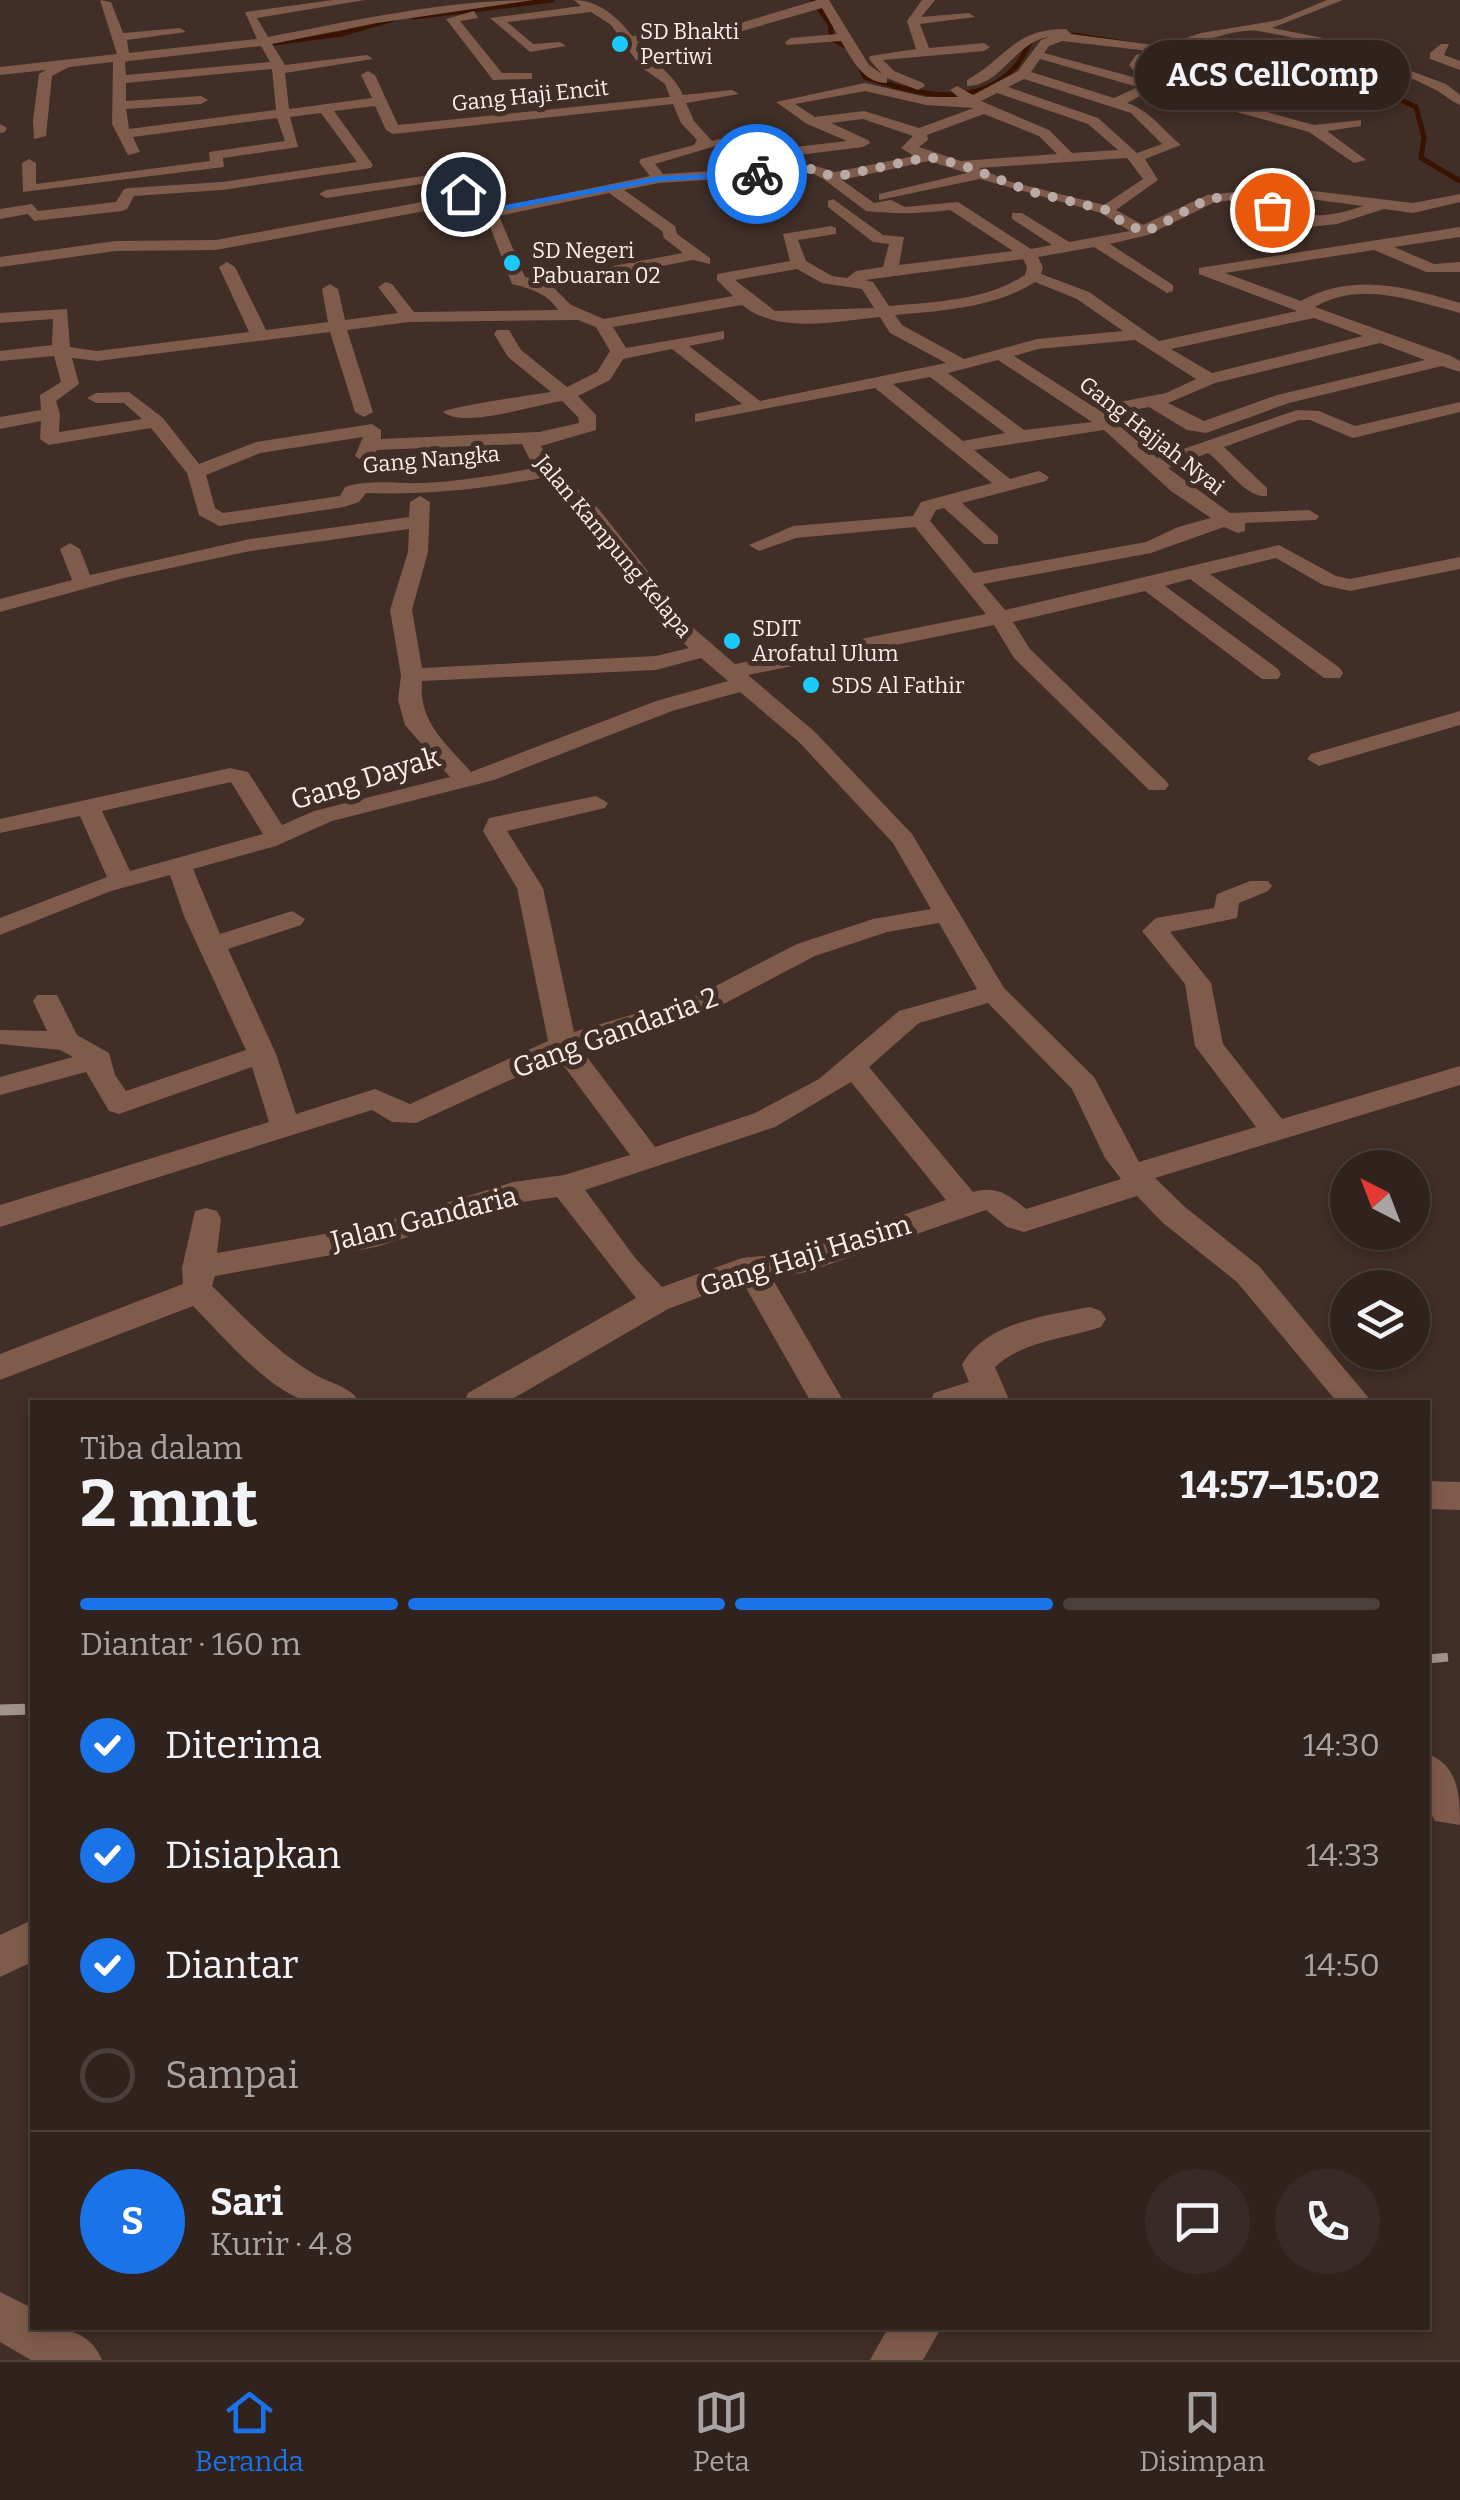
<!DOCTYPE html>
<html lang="id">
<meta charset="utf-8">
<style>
:root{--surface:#30221d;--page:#382a26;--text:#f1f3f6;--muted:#a8a4a4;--line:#4b3f3b;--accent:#1a73e8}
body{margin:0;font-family:Bitter,serif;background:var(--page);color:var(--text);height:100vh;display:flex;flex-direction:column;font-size:38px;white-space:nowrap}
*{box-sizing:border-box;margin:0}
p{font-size:32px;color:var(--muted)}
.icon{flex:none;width:55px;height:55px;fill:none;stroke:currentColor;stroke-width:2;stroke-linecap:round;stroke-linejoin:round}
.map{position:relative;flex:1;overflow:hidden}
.panel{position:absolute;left:30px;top:1400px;width:1400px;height:930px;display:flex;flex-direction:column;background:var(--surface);border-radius:0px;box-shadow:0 5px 15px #0003,0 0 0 2px var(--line)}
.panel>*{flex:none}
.needle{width:65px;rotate:318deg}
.buttons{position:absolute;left:1330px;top:1150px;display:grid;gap:20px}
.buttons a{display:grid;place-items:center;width:100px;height:100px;border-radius:50%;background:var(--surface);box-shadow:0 5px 15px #0003,0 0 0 2px var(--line);font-size:50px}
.pin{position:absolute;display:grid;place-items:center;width:85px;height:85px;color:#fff;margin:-42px;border:5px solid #fff;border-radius:50%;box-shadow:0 2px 10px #0007}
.courier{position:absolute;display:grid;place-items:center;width:100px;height:100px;margin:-50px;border:8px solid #1a73e8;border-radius:50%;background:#fff;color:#222;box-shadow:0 2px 12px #0007}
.bubble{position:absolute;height:70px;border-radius:35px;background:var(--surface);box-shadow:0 5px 15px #0003,0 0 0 2px var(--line);font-size:32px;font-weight:700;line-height:70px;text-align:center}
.headline em{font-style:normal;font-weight:700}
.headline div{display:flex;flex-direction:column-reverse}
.headline{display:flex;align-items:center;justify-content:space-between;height:170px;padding:0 50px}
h1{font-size:65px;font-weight:700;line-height:75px}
.bar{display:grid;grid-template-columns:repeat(4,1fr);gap:15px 10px;align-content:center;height:120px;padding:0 50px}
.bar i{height:12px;border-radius:8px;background:var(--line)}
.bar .selected{background:var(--accent)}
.bar p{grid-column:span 4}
.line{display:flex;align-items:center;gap:25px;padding:0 50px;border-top:2px solid var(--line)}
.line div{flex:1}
.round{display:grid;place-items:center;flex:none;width:105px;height:105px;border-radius:52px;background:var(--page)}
ol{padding:0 50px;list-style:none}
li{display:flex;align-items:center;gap:30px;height:110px}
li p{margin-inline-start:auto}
li .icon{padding:10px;border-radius:50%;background:var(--accent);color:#fff;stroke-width:4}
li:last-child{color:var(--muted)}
li i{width:55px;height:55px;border:5px solid var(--line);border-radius:50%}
.dock{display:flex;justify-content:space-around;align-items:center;height:140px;border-top:2px solid var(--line);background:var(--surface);font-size:28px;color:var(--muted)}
.dock a{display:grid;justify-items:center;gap:5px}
.dock .selected{color:var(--accent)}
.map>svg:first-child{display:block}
</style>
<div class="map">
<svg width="1460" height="2360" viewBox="0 0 1460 2360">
<rect width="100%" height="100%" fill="#402e27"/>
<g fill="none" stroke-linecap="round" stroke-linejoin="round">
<path stroke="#3a1200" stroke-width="5" d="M 813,0 L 830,24 L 832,39 L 852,49 L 865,77 C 915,93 976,112 1016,66 C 1023,58 1026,47 1033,39
M 414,17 L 552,0
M 1074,35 L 1325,75 L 1375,88 L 1416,107 L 1424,137 L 1421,158 L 1460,181
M 267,44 L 341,34 L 393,19"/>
<path fill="#7f5b4b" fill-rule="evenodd" d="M 100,0 L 111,2 L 123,33 L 180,28 L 186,32 L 127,40 L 129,53 L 257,39 L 245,12 L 333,0 L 365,0 L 257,18 L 268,37 C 356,20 445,0 534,0 L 377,23 L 272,44 L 285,65 L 367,55 L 373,59 L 285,73 L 289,109 L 372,98 L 361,75 L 368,71 L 375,75 L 398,125 L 670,97 L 665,84 L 641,67 L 611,25 L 591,12 L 507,22 L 533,44 L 560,42 L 566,46 L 530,52 L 490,18 L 581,6 L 574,0 C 598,0 618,17 632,36 L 724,28 L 817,0 L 829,0 L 869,65 L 882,74 L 869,59 L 870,56 L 916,49 L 907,21 L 922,0 L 935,0 L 921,17 L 969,13 L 975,17 L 920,24 L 929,48 L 984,43 L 990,47 L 984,51 L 883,60 L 894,71 L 923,83 L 925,86 L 918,90 L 887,78 L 887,83 C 863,83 852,59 841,41 L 787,45 L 785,42 L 791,38 L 837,34 L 822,8 L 725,36 L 637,43 C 651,62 674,73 683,95 L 732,90 L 739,94 L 686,103 L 694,121 L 712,141 L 719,139 L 726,143 L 655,164 L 663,174 L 812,165 L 835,172 L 914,156 L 901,148 L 913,136 L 863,119 L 831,123 L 868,140 L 870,143 L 863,147 L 767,159 L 734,141 L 746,138 L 769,150 L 847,141 L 807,124 L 776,102 L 865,83 L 926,97 L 958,97 L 950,90 L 957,86 L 973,95 L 1018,71 L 1041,40 L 1050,37 C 1016,40 1001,87 967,86 L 967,80 C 1008,57 1013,29 1066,29 L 1071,34 L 1162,46 L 1201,33 L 1279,20 L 1327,0 L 1343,0 L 1272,28 L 1344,42 L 1368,55 L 1446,84 L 1460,95 L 1460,105 C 1450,101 1443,93 1434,89 C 1381,63 1314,40 1258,31 C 1234,27 1170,52 1146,61 L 1142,65 L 1157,82 L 1314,125 L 1361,120 L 1361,126 L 1327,131 L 1366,160 L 1354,163 L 1309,132 L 1153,89 L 1127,103 C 1148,109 1164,131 1181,145 L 1145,159 L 1158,180 L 1116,210 L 1143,225 L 1207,195 L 1280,187 L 1413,203 L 1460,194 L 1460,202 L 1413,213 L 1384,209 L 1337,224 L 1309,227 L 1235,200 L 1215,202 L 1148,235 L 1110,244 L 1173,285 L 1173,291 L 1167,293 L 1094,247 L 1038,257 L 1043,267 L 1041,274 L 1089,292 L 1159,341 L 1297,311 L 1199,274 L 1199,268 L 1460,227 L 1460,237 L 1394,247 L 1434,264 L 1460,262 L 1460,272 L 1426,272 L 1374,250 L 1225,273 L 1301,301 C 1353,272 1406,287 1460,303 L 1460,313 C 1412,301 1362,280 1315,307 L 1451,356 L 1460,361 L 1460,372 L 1442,366 L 1289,403 L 1206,433 L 1187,430 L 1149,407 L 1107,415 L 1157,458 L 1297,410 L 1319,411 L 1355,426 L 1460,402 L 1460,412 L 1353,438 L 1310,420 L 1299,420 L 1224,447 L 1267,488 L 1267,496 C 1246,499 1225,465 1208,453 L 1168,468 L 1230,513 L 1309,510 L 1319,516 L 1316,520 L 1245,523 L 1245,531 L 1238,533 L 1224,527 L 1151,553 L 983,584 L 1005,610 L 1279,545 L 1336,576 L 1350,579 L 1460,557 L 1460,569 L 1350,591 L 1323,585 L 1276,558 L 1210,574 L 1340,668 L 1343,673 L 1340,678 L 1324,678 L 1190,579 L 1165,586 L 1278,669 L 1281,674 L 1278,679 L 1262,679 L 1145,591 L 1013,622 L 1030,649 L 1165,780 L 1169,785 L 1165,790 L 1149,790 L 1014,658 L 994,625 L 748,675 L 815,732 L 912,834 L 1004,988 L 1094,1077 L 1139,1162 L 1256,1127 L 1195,1046 L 1185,984 L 1142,931 L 1156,918 L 1214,908 L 1217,894 L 1250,881 L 1268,881 L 1272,886 L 1268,891 L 1239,903 L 1237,918 L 1170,932 L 1211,983 L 1223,1044 L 1282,1119 L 1460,1066 L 1460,1085 L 1155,1178 L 1185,1207 L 1259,1266 L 1372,1402 L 1337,1402 L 1237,1282 L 1163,1223 L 1137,1196 L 1024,1232 L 1007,1227 L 986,1210 L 807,1272 L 772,1278 L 844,1402 L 811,1402 L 742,1281 L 668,1309 L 507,1402 L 464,1402 L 468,1393 L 636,1298 L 557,1197 L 515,1203 L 376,1247 L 215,1276 L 212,1286 C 244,1317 275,1351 314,1374 C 329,1383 352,1387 359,1402 C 344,1402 326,1405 311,1402 C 272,1395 220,1333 193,1306 L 0,1380 L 0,1354 L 183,1284 L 182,1268 L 195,1211 L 206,1208 L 217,1211 L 221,1219 L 217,1253 L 375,1225 L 513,1182 L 564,1175 L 630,1155 L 558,1058 L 416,1123 L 392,1122 L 372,1110 L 0,1227 L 0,1205 L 269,1122 L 252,1067 L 119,1114 L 109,1111 L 86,1072 L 0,1095 L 0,1077 L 73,1057 L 60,1050 L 0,1044 L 0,1030 L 47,1031 L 33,1001 L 37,995 L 57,995 L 77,1035 L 109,1053 L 115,1075 L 126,1091 L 246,1050 L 184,916 L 170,875 L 111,891 L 0,935 L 0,918 L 107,877 L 80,816 L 0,833 L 0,819 L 230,768 L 248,772 L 282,825 L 314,811 L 450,777 L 405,725 L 398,700 L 401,675 L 390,610 L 408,552 L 409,529 L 250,551 L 124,578 L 0,612 L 0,599 L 72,580 L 60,549 L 70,543 L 80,549 L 90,575 L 250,539 L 409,517 L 410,502 L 420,496 L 430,502 L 428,552 L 412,610 L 422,668 L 656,656 L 689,648 L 675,636 L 584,516 L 542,478 C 482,489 427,495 366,493 L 359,502 L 344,507 L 219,526 L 199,515 L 187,473 L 151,428 L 49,445 L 40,439 L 41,421 L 0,429 L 0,417 L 41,410 L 40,395 L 61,382 L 54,356 L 0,361 L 0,351 L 52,345 L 53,319 L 0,323 L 0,313 L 67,309 L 70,347 L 97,351 L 249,332 L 219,267 L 227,262 L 235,267 L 266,330 L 328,322 L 322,289 L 330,284 L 338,289 L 345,320 L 398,313 L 378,287 L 386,282 L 392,284 L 414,312 L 558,310 C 547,293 531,289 512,284 L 484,211 C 471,208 457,215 446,207 L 216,250 L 116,251 L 0,267 L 0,257 L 116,241 L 216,240 L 449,197 L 499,207 L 650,176 L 639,162 L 641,159 L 694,145 L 697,140 L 681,123 L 673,104 L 393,134 L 386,130 L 375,106 L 334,111 L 373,165 L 371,168 L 222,190 L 134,196 L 127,209 L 122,211 L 34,221 L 28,214 L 0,219 L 0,209 L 32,204 L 38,211 L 116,202 L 124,189 L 129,188 L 222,182 L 357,162 L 321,113 L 290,117 L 298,147 L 223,158 L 224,167 L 23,192 L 22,163 L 29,159 L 36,163 L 36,184 L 210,161 L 209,152 L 285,141 L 277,118 L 133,137 L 140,152 L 128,155 L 112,124 L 113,62 L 69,67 L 52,76 L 46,136 L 34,139 L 33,120 L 39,74 L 46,70 L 0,75 L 0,67 L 117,54 ZM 1062,41 L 1149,51 L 1136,55 L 1129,65 L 1140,79 L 1044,53 L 1049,46 ZM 261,46 L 270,62 L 126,75 L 125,62 L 129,61 ZM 1040,59 L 1138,87 L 1114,98 L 1031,72 ZM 272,69 L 276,110 L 129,129 L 126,109 L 201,104 L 208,100 L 201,96 L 126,101 L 126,83 ZM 1024,79 L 1131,113 L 1162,144 L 1137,153 L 1098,118 L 1008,87 ZM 865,91 L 926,105 L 974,108 L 919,128 L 864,111 L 815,117 L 795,104 ZM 997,93 L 1088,124 L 1118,150 L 1072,153 L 1049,130 L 981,101 ZM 984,114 L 1039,136 L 1057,154 L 961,161 L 919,147 L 928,140 L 927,135 ZM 1127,158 L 1143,179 L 1104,205 L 1008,181 L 979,168 ZM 929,161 L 967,173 L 879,194 L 879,200 L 980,179 L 1101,213 L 1130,231 L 1069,242 L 1022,213 L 1012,213 L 1012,219 L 1052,245 L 1031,249 L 958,202 L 905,207 L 891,200 L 874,203 L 842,180 ZM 811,173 L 822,178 L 866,211 C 895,214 919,214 950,210 L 1013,251 L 899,265 L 904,237 L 883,235 L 833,199 L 828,201 L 828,207 L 873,242 L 889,244 L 883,267 L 856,271 L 847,278 L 832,276 L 806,261 L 798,240 L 836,234 L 836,228 L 831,226 L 783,234 L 790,261 L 717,274 L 717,280 L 733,296 L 604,319 L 571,305 L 553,287 L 693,260 L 710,264 L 710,258 L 677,234 L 675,226 L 624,190 L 659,183 ZM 609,193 L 662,231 L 664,238 L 683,253 L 538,280 L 525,277 L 499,216 ZM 1280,195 L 1363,206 C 1317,222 1299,216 1255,198 ZM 1023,259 L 1027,267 L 1025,275 C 986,301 934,302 889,306 L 873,282 L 865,280 ZM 797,269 L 822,283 L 862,289 L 874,308 L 775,311 L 735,280 ZM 1035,282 L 1077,299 L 1123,331 L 1037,339 L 964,359 L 902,325 L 895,315 C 941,311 995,308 1035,282 ZM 742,305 C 779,335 836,321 880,317 L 890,333 L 946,363 L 760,401 L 689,346 L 724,339 L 724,331 L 626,348 L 613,327 ZM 1314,318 L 1363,336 L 1212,373 L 1171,349 ZM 578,320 L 596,327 L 610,351 L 597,372 L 567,387 L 521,350 L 509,330 L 497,330 L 494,334 L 508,357 L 551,392 C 532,395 452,406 443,412 C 464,429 534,405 562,401 L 578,417 L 579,423 L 539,432 L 381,439 L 381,430 L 372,424 L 256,442 L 199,464 L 163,418 L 129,392 L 96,393 L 87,398 L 96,403 L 124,403 L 142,419 L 59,432 L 60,414 L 56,401 L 79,384 L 72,358 L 97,361 L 330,332 L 355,412 L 364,417 L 373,412 L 347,330 L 409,322 ZM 1135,340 L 1196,379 L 1166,393 L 1094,407 L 1014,356 L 1038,349 ZM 1380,343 L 1425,360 L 1277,395 L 1204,421 L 1168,403 L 1215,383 ZM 672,349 L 742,404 L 695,414 L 695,422 L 875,388 L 992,483 L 921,502 L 913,516 L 793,526 L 749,545 L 759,551 L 796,538 L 915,527 L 986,614 L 735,664 L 691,626 L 598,508 L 554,468 L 541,446 L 596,430 L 596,415 L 578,396 L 610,380 L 623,359 ZM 998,360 L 1092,422 L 1024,430 L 948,373 ZM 930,377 L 1005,433 L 963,441 L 893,384 ZM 1104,430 L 1171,491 L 1211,518 L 1178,527 L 1146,542 L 974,573 L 930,521 L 936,510 L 944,508 L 984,544 L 998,544 L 998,536 L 962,503 L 1046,481 L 1049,477 L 1039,471 L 1010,479 L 974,450 ZM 363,437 L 355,456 L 364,462 L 371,460 L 377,450 L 522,444 L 534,468 C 498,475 462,481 424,483 C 397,484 372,479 345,487 L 340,496 L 223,513 L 215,508 L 206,475 L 260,453 ZM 701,658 L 728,681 L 656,701 L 471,772 C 446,743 418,722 422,681 L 656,670 ZM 740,692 L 799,742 L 893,843 L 931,909 L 873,919 L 797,944 L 698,995 L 574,1032 L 543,888 L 507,831 L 605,808 L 608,803 L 596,796 L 489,818 L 483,831 L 517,888 L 548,1041 L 410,1104 L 375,1089 L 296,1114 L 276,1054 L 228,949 L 301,925 L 305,919 L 292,911 L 220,934 L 193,869 L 276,846 L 332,821 L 494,780 L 672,711 ZM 231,782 L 263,834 L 130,871 L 102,811 ZM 939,923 L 977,989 L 899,1011 L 819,1079 L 755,1113 L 655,1147 L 581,1049 L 718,1007 L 815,956 L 887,932 ZM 988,1003 L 1072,1089 L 1105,1158 L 1121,1179 L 1026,1209 C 1009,1195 996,1185 973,1192 L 869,1067 L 919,1023 ZM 851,1082 L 946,1200 L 793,1253 L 742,1258 L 662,1287 L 636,1259 L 585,1190 L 775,1127 Z
M 474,11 L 478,18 L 460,21 L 502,73 L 532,73 L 532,79 L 493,80 L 446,19 Z
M 1441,44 L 1449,44 L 1444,55 L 1460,61 L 1460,70 L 1430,59 L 1430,53 Z
M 0,124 L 7,128 L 5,132 L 0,133 Z
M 451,172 L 458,176 L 456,179 L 326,198 L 319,194 L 326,190 Z
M 1460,711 L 1460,725 L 1319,766 L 1307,759 L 1311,754 Z
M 1090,1307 L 1101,1311 L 1106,1319 L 1101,1327 C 1065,1339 1025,1340 995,1367 L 1010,1402 L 930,1402 L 934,1393 L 969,1382 L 962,1365 C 984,1323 1047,1315 1090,1307 Z
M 1428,1481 L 1460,1482 L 1460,1510 L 1428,1509 Z
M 1428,1754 C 1459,1766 1460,1796 1460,1825 L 1435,1821 L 1428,1808 Z
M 32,1920 L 32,1962 L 0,1977 L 0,1935 Z
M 0,2292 L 32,2308 L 32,2328 C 63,2328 89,2329 102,2360 L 31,2360 L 0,2342 Z
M 888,2328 L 941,2328 L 923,2360 L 870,2360 Z"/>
<path stroke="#a1938d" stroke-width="9" stroke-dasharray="20 20" stroke-linecap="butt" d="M 1428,1659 L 1460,1656
M 0,1710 L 32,1709"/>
<path stroke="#a1938d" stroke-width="11" stroke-dasharray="25 25" stroke-linecap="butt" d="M 0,1710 L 32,1709"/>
</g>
<path fill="#1a73e8" d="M 757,172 L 760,176 L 660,181 L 494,212 L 481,208 L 452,209 L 440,198 L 463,192 L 466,196 L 451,199 L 457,205 L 482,203 L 495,207 L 660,176 Z"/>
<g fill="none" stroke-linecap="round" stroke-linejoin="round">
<path stroke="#b8aba5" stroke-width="10" stroke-dasharray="0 18" d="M 757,174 L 812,169 L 834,177 L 929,157 L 962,165 L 1032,192 L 1106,210 L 1111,216 L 1144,232 C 1203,208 1205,181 1272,210"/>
</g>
<g fill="#1bc9fc" stroke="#402e27" stroke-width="4">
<circle cx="620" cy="44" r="10"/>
<circle cx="512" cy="263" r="10"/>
<circle cx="732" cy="641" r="10"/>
<circle cx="811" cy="685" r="10"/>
</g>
<g text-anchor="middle" stroke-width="10" stroke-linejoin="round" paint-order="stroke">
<g font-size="22" fill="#f9eee9" stroke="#402e27" text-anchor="start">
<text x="640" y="39">SD Bhakti<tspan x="640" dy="25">Pertiwi</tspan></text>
<text x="532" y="258">SD Negeri<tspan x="532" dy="25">Pabuaran 02</tspan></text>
<text x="752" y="636">SDIT<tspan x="752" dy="25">Arofatul Ulum</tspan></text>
<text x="831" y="693">SDS Al Fathir</text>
</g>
<g font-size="22" fill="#f9eee9" stroke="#402e27">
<text transform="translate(530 95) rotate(-6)" y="8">Gang Haji Encit</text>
<text transform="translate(1152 435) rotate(38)" y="8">Gang Hajjah Nyai</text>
<text transform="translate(431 459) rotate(-5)" y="8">Gang Nangka</text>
<text transform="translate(614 546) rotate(50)" y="8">Jalan Kampung Kelapa</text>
</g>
<g font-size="28" fill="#f9eee9" stroke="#402e27">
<text transform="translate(365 778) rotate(-17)" y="10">Gang Dayak</text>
<text transform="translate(615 1032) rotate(-20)" y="10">Gang Gandaria 2</text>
<text transform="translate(424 1218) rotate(-14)" y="10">Jalan Gandaria</text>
<text transform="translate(805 1255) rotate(-17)" y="10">Gang Haji Hasim</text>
</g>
</g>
</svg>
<div class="buttons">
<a><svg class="needle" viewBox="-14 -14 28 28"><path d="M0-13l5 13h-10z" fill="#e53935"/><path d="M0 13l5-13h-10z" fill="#a8a4a4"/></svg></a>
<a><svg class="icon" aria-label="layers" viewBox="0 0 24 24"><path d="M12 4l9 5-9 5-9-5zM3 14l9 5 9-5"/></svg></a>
</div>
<div class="pin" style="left:1272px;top:210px;background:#ea580c"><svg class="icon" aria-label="bag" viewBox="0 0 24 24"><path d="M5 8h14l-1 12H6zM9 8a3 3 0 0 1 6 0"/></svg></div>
<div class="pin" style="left:463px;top:194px;background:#1f2937"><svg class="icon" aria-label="home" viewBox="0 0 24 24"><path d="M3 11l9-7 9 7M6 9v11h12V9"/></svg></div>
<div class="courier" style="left:757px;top:174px"><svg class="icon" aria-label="bike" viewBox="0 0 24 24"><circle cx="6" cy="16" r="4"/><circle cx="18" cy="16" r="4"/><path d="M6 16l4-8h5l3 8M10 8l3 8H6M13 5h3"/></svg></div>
<div class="bubble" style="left:1135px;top:40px;width:275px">ACS CellComp</div>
<section class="panel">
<div class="headline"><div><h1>2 mnt</h1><p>Tiba dalam</p></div><em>14:57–15:02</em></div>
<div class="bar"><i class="selected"></i><i class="selected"></i><i class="selected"></i><i></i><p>Diantar · 160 m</p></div>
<ol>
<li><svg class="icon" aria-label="check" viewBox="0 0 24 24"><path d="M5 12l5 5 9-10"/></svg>Diterima<p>14:30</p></li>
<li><svg class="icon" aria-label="check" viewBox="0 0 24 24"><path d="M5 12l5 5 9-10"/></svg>Disiapkan<p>14:33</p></li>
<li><svg class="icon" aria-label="check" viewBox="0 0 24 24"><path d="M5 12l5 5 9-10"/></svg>Diantar<p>14:50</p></li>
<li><i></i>Sampai</li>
</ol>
<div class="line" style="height:180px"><b class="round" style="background:var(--accent);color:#fff">S</b><div><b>Sari</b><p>Kurir · 4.8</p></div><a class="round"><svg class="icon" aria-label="chat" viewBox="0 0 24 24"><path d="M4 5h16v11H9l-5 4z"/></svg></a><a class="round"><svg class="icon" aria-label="phone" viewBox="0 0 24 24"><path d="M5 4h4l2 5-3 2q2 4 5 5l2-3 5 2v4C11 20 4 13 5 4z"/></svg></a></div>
</section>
</div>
<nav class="dock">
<a class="selected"><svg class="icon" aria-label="home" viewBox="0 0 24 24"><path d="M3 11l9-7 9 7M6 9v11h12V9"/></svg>Beranda</a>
<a><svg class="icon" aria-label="map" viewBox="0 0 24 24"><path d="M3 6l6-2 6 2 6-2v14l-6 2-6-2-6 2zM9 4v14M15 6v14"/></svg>Peta</a>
<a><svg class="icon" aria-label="saved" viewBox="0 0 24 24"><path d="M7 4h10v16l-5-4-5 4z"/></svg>Disimpan</a>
</nav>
